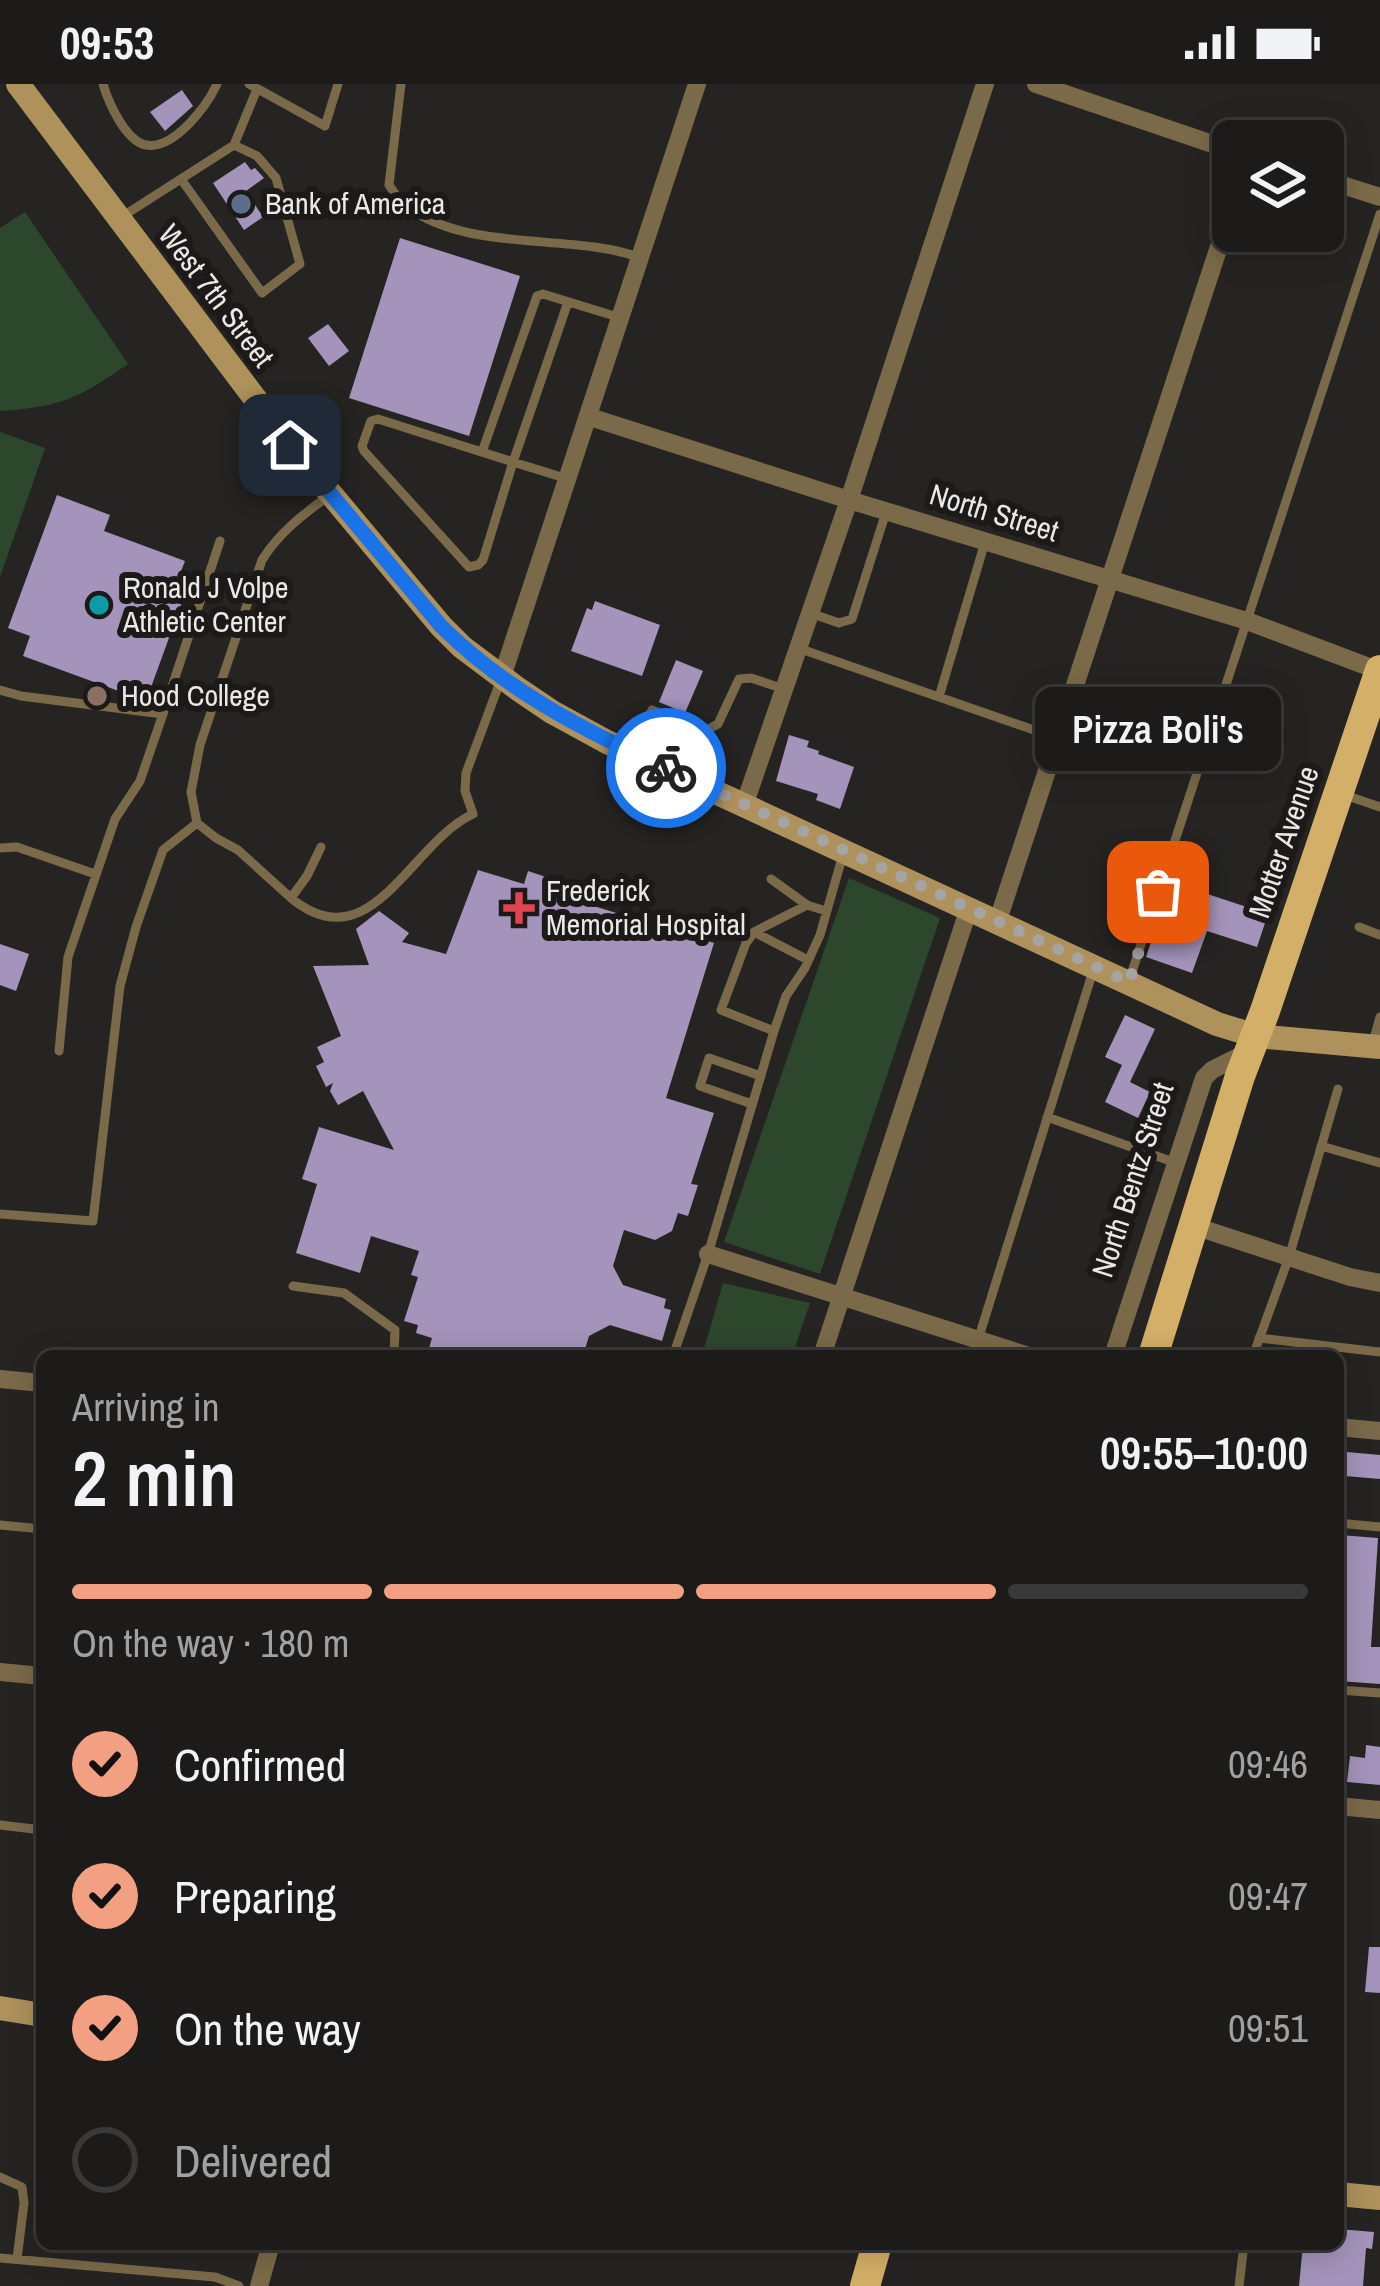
<!DOCTYPE html>
<meta charset="utf-8">
<style>
:root{--surface:#1c1b1a;--page:#252423;--text:#f1f3f6;--muted:#a0a1a2;--line:#3a3939;--accent:#f39f82}
body{margin:0;font-family:"Archivo Narrow",sans-serif;background:var(--page);color:var(--text);height:100vh;display:flex;flex-direction:column;font-size:45px;white-space:nowrap}
*{box-sizing:border-box;margin:0}
p{font-size:39px;color:var(--muted)}
.icon{flex:none;width:66px;height:66px;fill:none;stroke:currentColor;stroke-width:2;stroke-linecap:round;stroke-linejoin:round}
.map{position:relative;flex:1;overflow:hidden}
.sheet{position:absolute;left:36px;top:1266px;width:1308px;height:900px;display:flex;flex-direction:column;background:var(--surface);border-radius:18px;box-shadow:0 6px 30px #0003,0 0 0 3px var(--line)}
.sheet>*{flex:none}
.buttons{position:absolute;left:1212px;top:36px;display:grid;gap:24px}
.buttons a{display:grid;place-items:center;width:132px;height:132px;border-radius:18px;background:var(--surface);box-shadow:0 6px 30px #0003,0 0 0 3px var(--line);font-size:60px}
.pin{position:absolute;display:grid;place-items:center;width:102px;height:102px;color:#fff;margin:-51px;border-radius:24px;box-shadow:0 6px 18px #0006}
.courier{position:absolute;display:grid;place-items:center;width:120px;height:120px;margin:-60px;border:9px solid #1a73e8;border-radius:50%;background:#fff;color:#222;box-shadow:0 3px 15px #0007}
.bubble{position:absolute;height:84px;border-radius:18px;background:var(--surface);box-shadow:0 6px 30px #0003,0 0 0 3px var(--line);font-size:39px;font-weight:600;line-height:84px;text-align:center}
.summary em{font-style:normal;font-weight:600}
.summary div{display:flex;flex-direction:column-reverse}
.summary{display:flex;align-items:center;justify-content:space-between;height:204px;padding:0 36px}
h1{font-size:78px;font-weight:600;line-height:90px}
.bar{display:grid;grid-template-columns:repeat(4,1fr);gap:18px 12px;align-content:center;height:144px;padding:0 36px}
.bar i{height:15px;border-radius:9px;background:var(--line)}
.bar .current{background:var(--accent)}
.bar p{grid-column:span 4}
ol{padding:0 36px;list-style:none}
li{display:flex;align-items:center;gap:36px;height:132px}
li p{margin-inline-start:auto}
li .icon{padding:12px;border-radius:50%;background:var(--accent);color:#111;stroke-width:4}
li:last-child{color:var(--muted)}
li i{width:66px;height:66px;border:6px solid var(--line);border-radius:50%}
.status{display:flex;justify-content:space-between;align-items:center;height:84px;padding:0 60px;background:var(--surface);direction:ltr}
.status svg{height:33px;fill:currentColor}
.map>svg:first-child{display:block}
</style>
<div class="status"><b>09:53</b><svg viewBox="0 0 49 12"><path d="M0 12V9h3v3zM5 12V6h3v6zM10 12V3h3v9zM15 12V0h3v12zM26 1h20v11H26zM47 4h2v5h-2z"/></svg></div>
<div class="map">
<svg width="1380" height="2202" viewBox="0 0 1380 2202">
<rect width="100%" height="100%" fill="#262422"/>
<path fill="#2d472d" d="M 25,128 L 128,280 C 79,314 61,323 0,327 L 0,144 Z
M 0,348 L 45,364 L 0,493 Z
M 849,794 L 940,834 L 820,1190 L 724,1158 Z
M 723,1199 L 810,1219 L 792,1272 L 702,1272 Z"/>
<path fill="#a494bb" d="M 182,6 L 193,22 L 165,47 L 150,28 Z
M 245,78 L 251,86 L 255,84 L 264,94 L 246,107 L 263,133 L 244,146 L 213,99 Z
M 400,154 L 520,192 L 469,352 L 349,314 Z
M 328,240 L 349,267 L 329,282 L 308,254 Z
M 57,411 L 110,431 L 104,447 L 185,477 L 178,495 L 189,499 L 146,617 L 23,572 L 30,552 L 8,544 Z
M 595,517 L 660,541 L 642,592 L 571,567 L 587,524 L 592,526 Z
M 676,576 L 703,587 L 685,629 L 659,618 Z
M 789,651 L 809,657 L 807,663 L 819,667 L 818,670 L 854,683 L 840,725 L 816,716 L 818,710 L 776,697 Z
M 478,786 L 524,800 L 528,787 L 552,795 L 548,808 L 714,859 L 666,1014 L 714,1029 L 691,1100 L 698,1101 L 688,1132 L 678,1129 L 672,1147 L 655,1156 L 624,1146 L 613,1182 L 623,1201 L 666,1215 L 664,1224 L 671,1226 L 662,1257 L 610,1241 L 589,1252 L 583,1272 L 439,1272 L 428,1268 L 432,1254 L 416,1249 L 418,1241 L 404,1237 L 418,1193 L 411,1191 L 419,1167 L 371,1152 L 360,1189 L 296,1169 L 317,1100 L 302,1095 L 319,1043 L 394,1066 L 363,1007 L 338,1021 L 330,1007 L 333,999 L 326,1003 L 316,982 L 324,978 L 317,963 L 341,952 L 313,882 L 369,881 L 356,845 L 379,827 L 409,849 L 402,858 L 446,870 Z
M 1171,798 L 1268,830 L 1257,863 L 1207,847 L 1192,889 L 1146,873 Z
M 0,860 L 29,870 L 16,907 L 0,901 Z
M 1125,931 L 1155,945 L 1130,998 L 1150,1008 L 1138,1034 L 1105,1018 L 1122,981 L 1105,973 Z
M 1347,1368 L 1380,1371 L 1380,1395 L 1345,1392 Z
M 1340,1451 L 1378,1454 L 1371,1563 L 1380,1563 L 1380,1600 L 1338,1597 Z
M 1366,1661 L 1380,1663 L 1380,1701 L 1347,1698 L 1350,1672 L 1365,1674 Z
M 1369,1863 L 1380,1863 L 1380,1909 L 1365,1908 Z
M 1338,2145 L 1374,2148 L 1372,2165 L 1366,2164 L 1363,2202 L 1299,2202 L 1303,2160 L 1338,2160 Z"/>
<g fill="none" stroke-linecap="round" stroke-linejoin="round">
<path stroke="#7b6a49" stroke-width="9" d="M 103,0 C 108,17 125,57 146,61 C 174,66 207,22 217,0
M 249,0 L 325,42 L 338,0
M 401,0 L 389,101 C 394,108 399,117 406,122 C 471,170 570,148 641,174
M 181,95 L 262,209 L 300,180 L 276,94 L 257,72 L 234,61
M 123,132 L 234,61 L 257,5
M 568,218 L 513,378 L 568,395
M 378,335 L 513,378 L 483,476 L 478,481 L 469,483 L 364,367 L 362,362 L 371,337 Z
M 482,368 L 537,212 L 543,210 L 621,234
M 810,529 L 839,539 L 852,535 L 886,428
M 798,564 L 1057,654
M 0,606 L 21,612 L 163,630 L 220,457
M 939,613 L 985,458
M 631,668 L 652,626 L 705,647 L 718,640 L 739,595 L 751,594 L 784,605
M 1345,711 L 1380,723
M 197,739 L 191,708 L 200,661 L 262,476 C 279,449 301,432 327,413
M 197,739 L 216,754 L 238,766 L 291,814 L 307,792 L 321,763
M 0,764 L 17,763 L 95,790
M 771,795 L 807,821 L 826,827
M 291,814 C 371,880 410,759 473,730 L 465,707 L 466,689 L 500,598
M 1359,843 L 1380,851
M 754,848 L 808,876
M 1130,894 L 1380,130
M 774,947 L 721,926 L 746,859 L 754,848 L 807,821
M 1372,962 L 1380,933
M 59,967 L 68,873 L 115,735 L 140,697 L 163,630
M 752,1020 L 700,1002 L 709,974 L 761,992
M 1047,1033 L 1176,1079
M 1321,1062 L 1380,1079
M 0,1130 L 93,1137 L 120,902 L 136,843 L 163,766 L 197,739
M 293,1202 L 344,1209 L 395,1246 L 394,1272
M 1259,1254 L 1380,1268
M 673,1272 L 708,1170 L 774,947 L 786,912 L 805,884 L 820,851 L 844,767
M 973,1272 L 1093,887
M 1253,1272 L 1289,1173 L 1338,1005
M 1338,1439 L 1380,1443
M 0,1441 L 42,1445
M 1338,1606 L 1380,1609
M 0,1741 L 42,1746
M 0,2093 L 22,2103 L 24,2119 L 17,2175
M 0,2174 L 215,2193 L 239,2202
M 1239,2202 L 1244,2160"/>
<path stroke="#7b6a49" stroke-width="18" d="M 1036,0 L 1233,67
M 1323,95 L 1380,113
M 590,333 L 849,416 L 1247,537 L 1380,587
M 502,593 L 697,0
M 745,719 L 849,416 L 985,0
M 998,836 L 1233,120
M 1194,1142 L 1350,1193 L 1380,1199
M 708,1170 L 1029,1272
M 822,1272 L 969,824
M 1113,1272 L 1204,994 L 1212,986 L 1250,967
M 0,1295 L 42,1299
M 1338,1343 L 1380,1347
M 0,1588 L 42,1592
M 1338,1722 L 1380,1726
M 259,2202 L 271,2160"/>
<path stroke="#ae915b" stroke-width="24" d="M 18,0 L 290,361 L 441,542 L 462,563 L 518,605 L 552,628 L 607,658 L 1217,940 L 1256,952 L 1380,963
M 0,1924 L 42,1931
M 1338,2110 L 1380,2114"/>
<path stroke="#d4af68" stroke-width="30" d="M 1153,1272 L 1240,992 L 1265,927 L 1380,586
M 865,2202 L 877,2160"/>
</g>
<g fill="none" stroke-linecap="round" stroke-linejoin="round">
<path stroke="#a6a4a3" stroke-width="12" stroke-dasharray="0 21.6" d="M 666,684 L 1129,898 L 1158,808"/>
<path stroke="#1a73e8" stroke-width="15" d="M 290,361 L 441,542 C 505,606 585,647 666,684"/>
</g>
<circle fill="#5c6f8a" stroke="#1c1a18" stroke-width="4.5" cx="241" cy="120" r="12"/>
<circle fill="#0f9aa8" stroke="#1c1a18" stroke-width="4.5" cx="99" cy="521" r="12"/>
<circle fill="#8d6e63" stroke="#1c1a18" stroke-width="4.5" cx="97" cy="612" r="12"/>
<path fill="#e0444e" stroke="#1c1a18" stroke-width="4.5" d="M513 806h12v12h12v12h-12v12h-12v-12h-12v-12h12z"/>
<g text-anchor="middle" stroke-width="12" stroke-linejoin="round" paint-order="stroke">
<g font-size="30" fill="#ebe9e8" stroke="#1c1a18" text-anchor="start">
<text x="265" y="130">Bank of America</text>
<text x="123" y="514">Ronald J Volpe<tspan x="123" dy="34">Athletic Center</tspan></text>
<text x="121" y="622">Hood College</text>
<text x="546" y="817">Frederick<tspan x="546" dy="34">Memorial Hospital</tspan></text>
</g>
<g font-size="30" fill="#ebe9e8" stroke="#1c1a18">
<text transform="translate(216 212) rotate(53)" y="10">West 7th Street</text>
<text transform="translate(994 429) rotate(17)" y="10">North Street</text>
<text transform="translate(1284 758) rotate(-71)" y="10">Motter Avenue</text>
<text transform="translate(1133 1096) rotate(-72)" y="10">North Bentz Street</text>
</g>
</g>
</svg>
<div class="buttons">
<a><svg class="icon" aria-label="layers" viewBox="0 0 24 24"><path d="M12 4l9 5-9 5-9-5zM3 14l9 5 9-5"/></svg></a>
</div>
<div class="pin" style="left:1158px;top:808px;background:#ea580c"><svg class="icon" aria-label="bag" viewBox="0 0 24 24"><path d="M5 8h14l-1 12H6zM9 8a3 3 0 0 1 6 0"/></svg></div>
<div class="pin" style="left:290px;top:361px;background:#1f2937"><svg class="icon" aria-label="home" viewBox="0 0 24 24"><path d="M3 11l9-7 9 7M6 9v11h12V9"/></svg></div>
<div class="courier" style="left:666px;top:684px"><svg class="icon" aria-label="bike" viewBox="0 0 24 24"><circle cx="6" cy="16" r="4"/><circle cx="18" cy="16" r="4"/><path d="M6 16l4-8h5l3 8M10 8l3 8H6M13 5h3"/></svg></div>
<div class="bubble" style="left:1035px;top:603px;width:246px">Pizza Boli's</div>
<section class="sheet">
<div class="summary"><div><h1>2 min</h1><p>Arriving in</p></div><em>09:55–10:00</em></div>
<div class="bar"><i class="current"></i><i class="current"></i><i class="current"></i><i></i><p>On the way · 180 m</p></div>
<ol>
<li><svg class="icon" aria-label="check" viewBox="0 0 24 24"><path d="M5 12l5 5 9-10"/></svg>Confirmed<p>09:46</p></li>
<li><svg class="icon" aria-label="check" viewBox="0 0 24 24"><path d="M5 12l5 5 9-10"/></svg>Preparing<p>09:47</p></li>
<li><svg class="icon" aria-label="check" viewBox="0 0 24 24"><path d="M5 12l5 5 9-10"/></svg>On the way<p>09:51</p></li>
<li><i></i>Delivered</li>
</ol>
</section>
</div>
